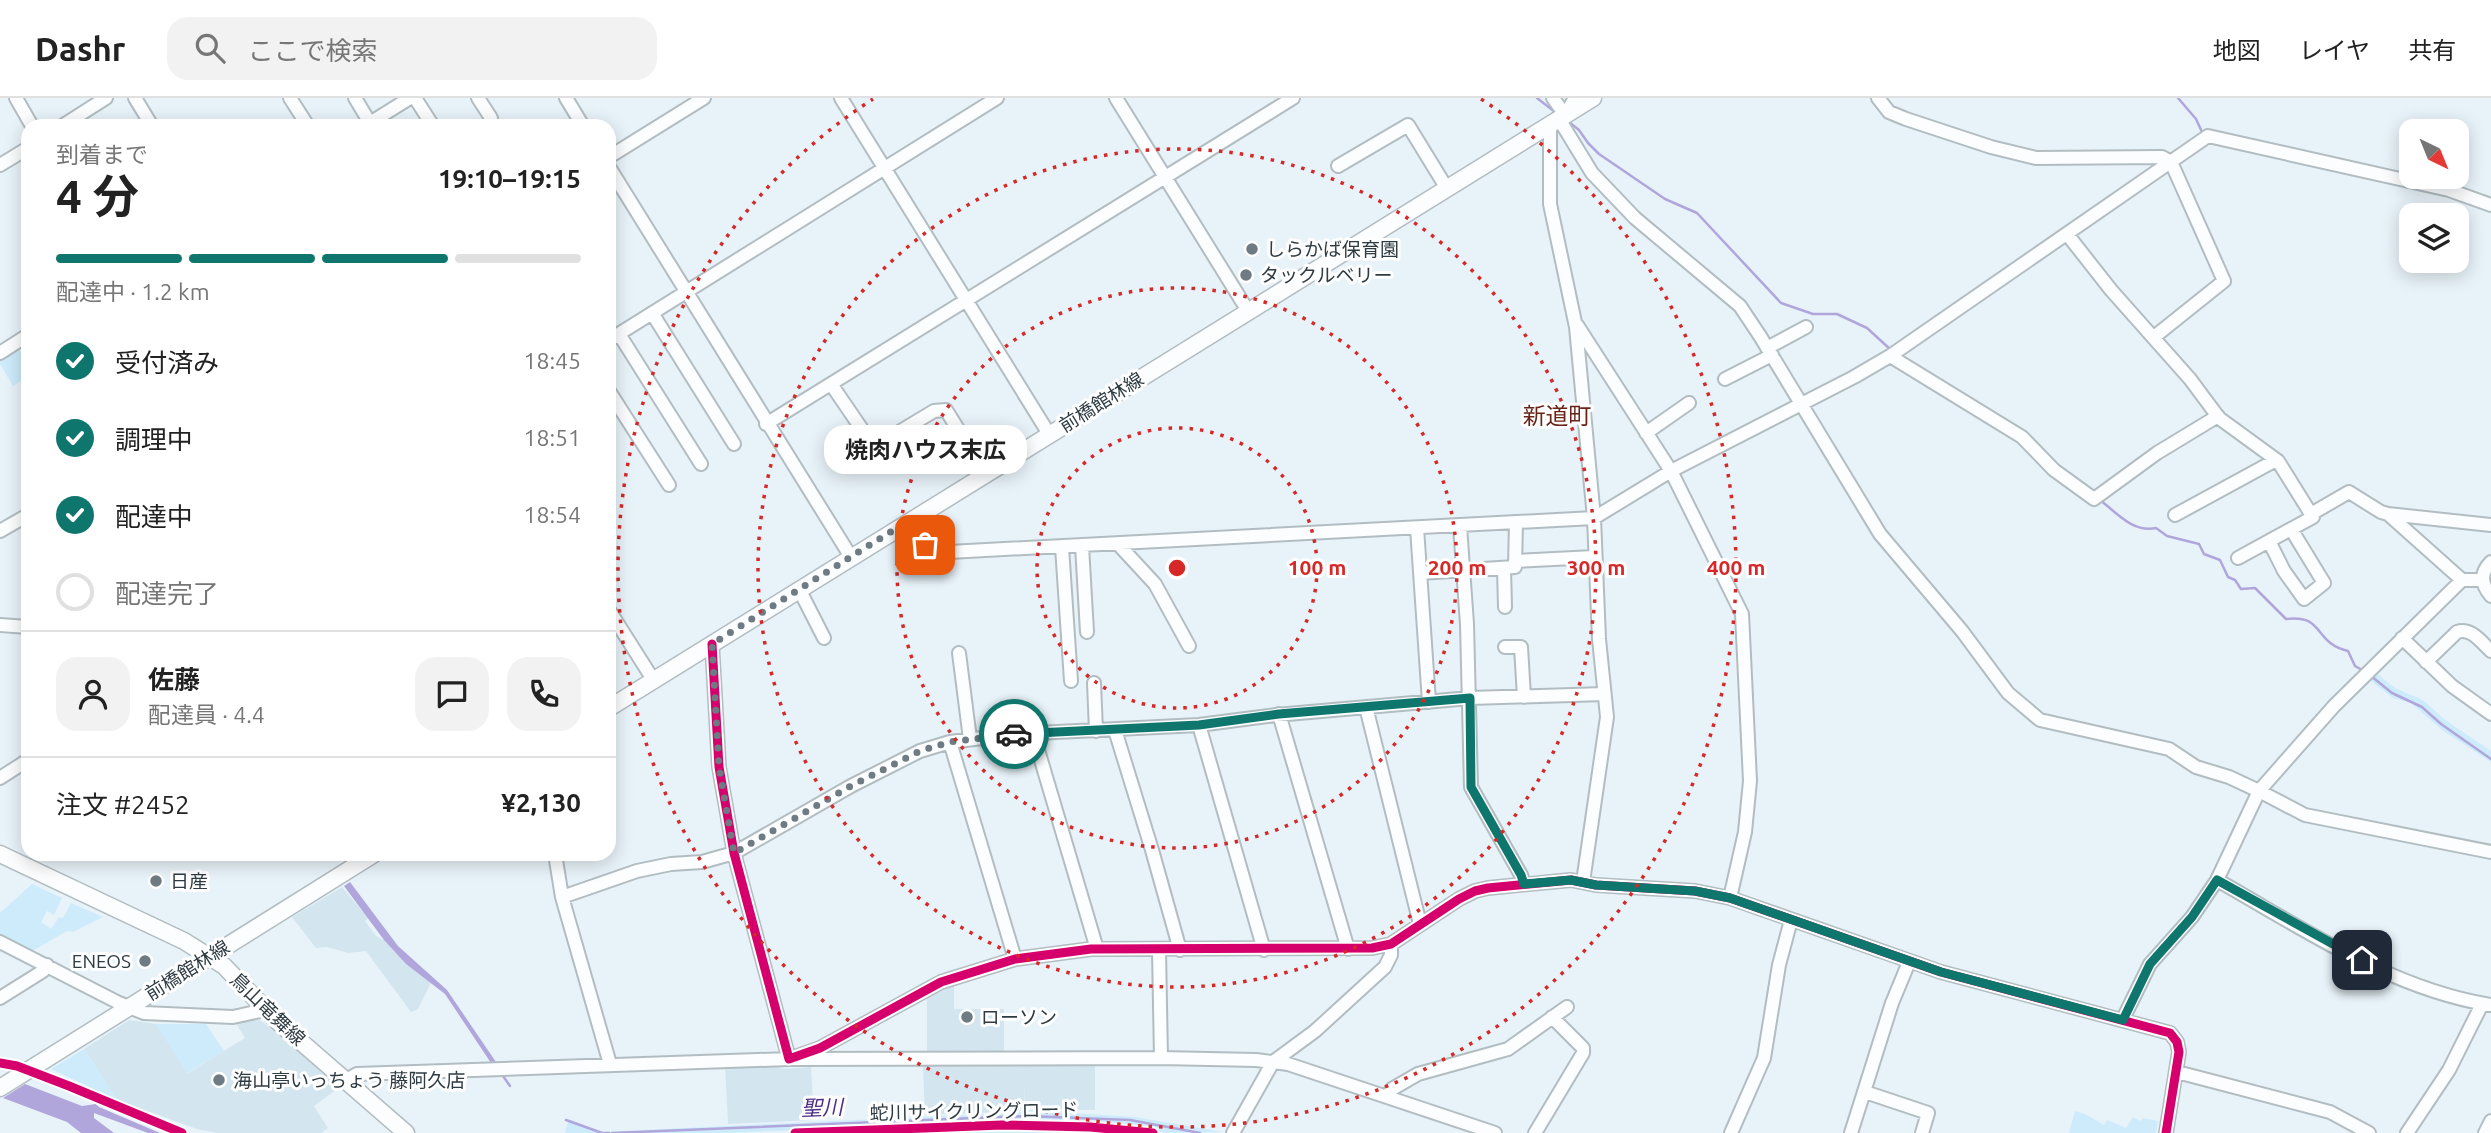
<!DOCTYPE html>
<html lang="ja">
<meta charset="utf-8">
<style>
:root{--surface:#fff;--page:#f2f2f2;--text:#222;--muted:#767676;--line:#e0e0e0;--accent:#0f766e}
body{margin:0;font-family:Ubuntu,"Noto Sans JP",sans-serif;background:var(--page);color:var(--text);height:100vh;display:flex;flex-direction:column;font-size:26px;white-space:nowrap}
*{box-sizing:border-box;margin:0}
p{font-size:23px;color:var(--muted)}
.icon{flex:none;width:38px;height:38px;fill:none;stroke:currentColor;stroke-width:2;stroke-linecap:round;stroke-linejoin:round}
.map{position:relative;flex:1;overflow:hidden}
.side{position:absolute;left:21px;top:21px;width:595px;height:742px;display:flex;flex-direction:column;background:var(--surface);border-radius:21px;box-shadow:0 4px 18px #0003}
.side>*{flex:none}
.needle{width:46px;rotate:137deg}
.controls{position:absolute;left:2399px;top:21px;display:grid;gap:14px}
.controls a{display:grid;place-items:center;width:70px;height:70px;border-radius:14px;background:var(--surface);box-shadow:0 4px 18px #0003;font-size:35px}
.pin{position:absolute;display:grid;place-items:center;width:60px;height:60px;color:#fff;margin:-30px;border-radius:14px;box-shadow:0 4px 10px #0006}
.courier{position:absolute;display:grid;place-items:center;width:70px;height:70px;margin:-35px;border:5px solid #0f766e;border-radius:50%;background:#fff;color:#222;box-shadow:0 2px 9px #0007}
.bubble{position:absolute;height:49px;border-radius:21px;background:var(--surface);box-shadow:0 4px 18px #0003;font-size:23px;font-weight:700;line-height:49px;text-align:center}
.head em{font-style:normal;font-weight:700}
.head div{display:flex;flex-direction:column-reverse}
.head{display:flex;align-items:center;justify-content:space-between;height:119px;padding:0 35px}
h1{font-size:46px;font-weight:700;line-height:52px}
.bar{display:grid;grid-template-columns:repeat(4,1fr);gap:10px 7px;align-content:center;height:84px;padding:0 35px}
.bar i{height:9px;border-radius:5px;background:var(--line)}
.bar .active{background:var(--accent)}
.bar p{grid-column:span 4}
.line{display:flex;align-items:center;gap:18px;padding:0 35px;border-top:2px solid var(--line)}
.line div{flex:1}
.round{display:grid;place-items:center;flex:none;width:74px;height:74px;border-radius:21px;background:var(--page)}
ol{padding:0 35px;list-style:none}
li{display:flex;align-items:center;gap:21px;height:77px}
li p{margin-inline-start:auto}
li .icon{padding:7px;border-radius:50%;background:var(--accent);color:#fff;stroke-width:4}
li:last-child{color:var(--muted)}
li i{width:38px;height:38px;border:4px solid var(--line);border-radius:50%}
header{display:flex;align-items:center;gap:42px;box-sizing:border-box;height:98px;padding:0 35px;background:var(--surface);border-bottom:2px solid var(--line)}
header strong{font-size:33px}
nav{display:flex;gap:38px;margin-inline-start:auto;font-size:24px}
.search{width:490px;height:63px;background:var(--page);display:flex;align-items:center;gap:18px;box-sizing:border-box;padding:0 24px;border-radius:21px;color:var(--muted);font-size:26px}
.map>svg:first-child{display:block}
</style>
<header>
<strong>Dashr</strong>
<div class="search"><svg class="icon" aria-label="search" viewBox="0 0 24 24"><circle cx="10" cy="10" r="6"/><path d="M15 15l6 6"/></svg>ここで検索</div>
<nav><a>地図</a><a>レイヤ</a><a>共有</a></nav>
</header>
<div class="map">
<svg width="2491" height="1035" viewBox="0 0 2491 1035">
<rect width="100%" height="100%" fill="#e8f3f9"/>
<path fill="#d3e5ef" d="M 342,789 L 368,820 L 365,823 L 376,838 L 384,842 L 406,866 L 431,885 L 418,911 L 411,914 L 366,853 L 348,855 L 327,849 L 316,850 L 292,819 Z
M 954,887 L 954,911 L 1004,911 L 1004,956 L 927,956 L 927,899 Z
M 129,922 L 156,926 L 188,975 L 245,940 L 236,925 L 260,922 L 341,988 L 314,1008 L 328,1030 L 321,1035 L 217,1035 L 197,1031 L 117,1002 L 84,951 Z
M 770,967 L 783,971 L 811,969 L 814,1022 L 728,1026 L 725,968 Z
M 923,968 L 1095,968 L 1095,1012 L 1025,1011 L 1025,986 L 1024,1013 L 925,1017 Z"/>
<path fill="#cdebfb" d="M 16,246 L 28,266 L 28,278 L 13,288 L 0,266 L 0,257 Z
M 2375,574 L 2395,590 L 2423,602 L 2444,621 L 2491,653 L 2491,664 L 2442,632 L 2411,605 L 2393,600 L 2367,580 Z
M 32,786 L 62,800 L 54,817 L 47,813 L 41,824 L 51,831 L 59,819 L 63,820 L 71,805 L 103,819 L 73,834 L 67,833 L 29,855 L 0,841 L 0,815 Z
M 156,926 L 206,926 L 224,953 L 187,975 Z
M 84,951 L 117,1002 L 51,971 Z
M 1024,1012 L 1135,1019 L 1223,1034 L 1166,1035 L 1127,1028 L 1026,1024 L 722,1035 L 565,1035 L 569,1021 L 603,1034 L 1024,1014 Z
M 2075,1013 L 2085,1016 L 2104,1027 L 2107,1022 L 2126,1030 L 2133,1019 L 2141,1023 L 2143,1020 L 2158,1023 L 2156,1035 L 2069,1035 Z
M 1012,1030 L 1064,1030 L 1130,1035 L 863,1035 Z"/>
<path fill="#b0a6dc" d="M 350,784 L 398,848 L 447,892 L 496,964 L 491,965 L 445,896 L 406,866 L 384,842 L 344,788 Z
M 25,986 L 82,1008 L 96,1006 L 99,1009 L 160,1035 L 148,1035 L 94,1015 L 94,1020 L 114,1035 L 81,1035 L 67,1024 L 3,1000 Z"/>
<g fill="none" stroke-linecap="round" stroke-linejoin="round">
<path stroke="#b0a6dc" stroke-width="2.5" d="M 1537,0 L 1555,14
M 2178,0 L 2196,21 L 2202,34
M 1569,24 L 1579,32 L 1588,45 L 1599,56 L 1665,101 L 1697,115 L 1781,205 L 1813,216 L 1837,216 L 1867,230 L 1891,252
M 2100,402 C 2117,415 2133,435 2156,430 L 2167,438 L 2199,446 L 2204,456 L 2220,462 L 2228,479 L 2235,482 L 2241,491 L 2255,490 L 2286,521 C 2325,516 2313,545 2348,553 L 2355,568 L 2362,572
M 2371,578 L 2392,595 L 2422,609 L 2441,626 L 2491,661
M 503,978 L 510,988
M 566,1022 L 602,1035 L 609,1035
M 612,1035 L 1027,1018 L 1130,1022 L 1200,1035"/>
<defs>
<path id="minor" d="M 16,0 L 32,28
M 135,0 L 152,28
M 290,0 L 308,28
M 355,0 L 370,25
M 415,0 L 433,28
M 478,0 L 491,20
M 566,0 L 583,28
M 841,0 L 1049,336
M 1116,0 L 1248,213
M 1553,0 L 1565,17 L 1575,0
M 1878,0 L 1889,14 L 1906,21 L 1991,49 L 2036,60 L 2162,59 L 2171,64 L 2224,183 L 2154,239
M 1559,21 L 1592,75 L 1635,120 L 1740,208 L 1760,238 L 1880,436 L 1962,533 L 2008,595 L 2040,622 L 2169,651 L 2196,669 L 2229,679 L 2259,693 L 2334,608 L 2462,482 L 2483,482
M 1550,26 L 1550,106 L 1576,229 L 1594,420 L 1599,541 L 1607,619 L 1583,784
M 62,28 L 106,0
M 365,28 L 410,0
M 609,59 L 704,0
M 0,67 L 28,50
M 1338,68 L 1408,27 L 1446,89
M 609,69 L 851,459
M 2067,136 L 2111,192 L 2190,281 L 2219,320 L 2278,363 L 2311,416 L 2349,394 L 2381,414 L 2388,416 L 2491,427
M 652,215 L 734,346
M 1577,227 L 1671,373 L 1742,516 L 1750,683 L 1745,734 L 1730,800
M 619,236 L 701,366
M 609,242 L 997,0
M 1767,250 L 1806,229
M 0,255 L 28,237
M 1890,258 L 2022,339 L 2054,372 L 2094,401 L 2157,355 L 2218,318
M 1725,281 L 1772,257
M 831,286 L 874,349 L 934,313 L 946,312 L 986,376
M 609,293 L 669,387
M 766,326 L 1293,0
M 1646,335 L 1689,305
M 2388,416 L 2462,482
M 2175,417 L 2276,362
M 1460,428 L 1467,526 L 1471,689 L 1521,777 L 1524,786
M 1417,430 L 1429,604
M 0,433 L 28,417
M 892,433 L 902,439 L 949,454 L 1594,420 L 1671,373 L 1854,279 L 1890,258 L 2208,38 L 2449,92 L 2491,107
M 2269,443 L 2284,473 L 2304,501 L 2324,485 L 2291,431
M 1118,446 L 1155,486 L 1189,548
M 1082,448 L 1087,534
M 1062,449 L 1071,583
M 2238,460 L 2313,419 L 2311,416
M 1515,463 L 1594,459
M 2491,464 C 2480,475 2481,486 2491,498
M 1504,470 L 1505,509
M 1420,475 L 1515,469 L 1516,424
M 799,491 L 824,540
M 609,512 L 654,583
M 0,527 L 28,529
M 2402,540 L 2452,588 L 2491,616
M 712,546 L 719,669 L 734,755 L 789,961 L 820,950 L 941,884 L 1015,861 L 1091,851 L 1372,850 L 1391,846 L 1459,801 L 1475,793 L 1488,790 L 1571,782 L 1596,787 L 1695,793 L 1730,800 L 1941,874 L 2170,935 L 2177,944 L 2179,954 L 2166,1035
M 1505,549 L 1521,549 L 1524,599
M 959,555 L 970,641
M 2426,564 L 2457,534 C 2471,529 2481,544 2491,553
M 1094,585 L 1096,633
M 1366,609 L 1420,826
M 1279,616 L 1348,851
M 1199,627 L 1264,852
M 1115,632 L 1152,752 L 1180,852
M 1033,635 L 1097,851
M 950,644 L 1015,861
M 0,680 L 28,662
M 555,756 L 562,799 L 610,966
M 2217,782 C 2304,831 2391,891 2491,907
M 562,799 L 637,773 L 671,766 L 702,764 L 734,755 L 851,688 L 920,653 L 950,644 L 1014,636 L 1199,627 L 1276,617 L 1470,600 L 1604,596
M 0,844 L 119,905 L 144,915 L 233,919 L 265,912
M 1159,852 L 1161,960
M 0,900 L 43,873 L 47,867
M 2123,921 L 2150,866 L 2192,819 L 2217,782 L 2259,693 L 2305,717 L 2491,754
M 2177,974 L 2330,1014 L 2369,1035
M 346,982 L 357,976 L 789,961 L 1161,960 L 1256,962 L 1288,966 L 1495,1035
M 1865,994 L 1928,1015 L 1922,1035
M 1387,999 L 1392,991 L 1418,976 L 1508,951 L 1567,909
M 1233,1035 L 1273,964 L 1315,933 L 1385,869 L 1391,857 L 1391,846
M 1535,1035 L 1583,955 L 1583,950 L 1552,919
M 1731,1035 L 1764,960 L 1779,867 L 1791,822
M 1851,1035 L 1892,905 L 1909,864
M 2407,1035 L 2449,972 L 2482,906
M 2485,1035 L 2491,1023"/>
<path id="major" d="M 609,610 L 1593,0
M 0,756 L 184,843 L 224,868 L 277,923 L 406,1035
M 0,990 L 374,756"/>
</defs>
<use href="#minor" stroke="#b2bdc2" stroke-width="16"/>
<use href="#major" stroke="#b2bdc2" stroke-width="19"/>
<use href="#minor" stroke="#fcfdfe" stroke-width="12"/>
<use href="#major" stroke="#fcfdfe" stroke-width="16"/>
<defs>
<path id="cycleway" d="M 712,546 L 719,669 L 734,755 L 789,961 L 820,950 L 941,884 L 1015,861 L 1091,851 L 1372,850 L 1391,846 L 1459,801 L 1475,793 L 1488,790 L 1571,782 L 1596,787 L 1695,793 L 1730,800 L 1941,874 L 2170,935 L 2177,944 L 2179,954 L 2166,1035
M 0,965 L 17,968 L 69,988 L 182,1035
M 795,1035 L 1002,1027 L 1090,1029 L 1153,1035"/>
</defs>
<use href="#cycleway" stroke="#fefefe" stroke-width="13"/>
<use href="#cycleway" stroke="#d6006c" stroke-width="9"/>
</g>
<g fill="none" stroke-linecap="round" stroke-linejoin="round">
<path stroke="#6f7b82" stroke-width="7" stroke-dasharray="0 12.6" d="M 925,447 L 902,439 L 892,433 L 712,546 L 719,669 L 734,755 L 851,688 L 920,653 L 950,644 L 1014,636"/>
<path stroke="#0f766e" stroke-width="9" d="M 1014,636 L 1199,627 L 1279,616 L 1470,600 L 1471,689 L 1521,777 L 1524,786 L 1571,782 L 1596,787 L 1695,793 L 1730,800 L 1941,874 L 2123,922 L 2150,866 L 2192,819 L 2217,782 L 2362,862"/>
</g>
<g fill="none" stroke="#d62828" stroke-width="3.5" stroke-dasharray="3.5 7">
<circle cx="1177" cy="470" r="140"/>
<circle cx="1177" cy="470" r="280"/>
<circle cx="1177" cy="470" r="419"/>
<path d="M1481 1A559 559 0 1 1 873 1"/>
</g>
<g fill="#6f7b82" stroke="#fefefe" stroke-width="2.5">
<circle cx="1252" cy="151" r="7"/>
<circle cx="1246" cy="177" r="7"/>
<circle cx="156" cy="783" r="7"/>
<circle cx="145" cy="863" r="7"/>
<circle cx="967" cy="919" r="7"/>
<circle cx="219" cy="982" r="7"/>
</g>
<g text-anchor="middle" stroke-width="6" stroke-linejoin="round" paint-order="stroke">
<g font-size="19" fill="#2e3b42" stroke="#fefefe" text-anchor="start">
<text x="1266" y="158">しらかば保育園</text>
<text x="1260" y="184">タックルベリー</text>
<text x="170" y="790">日産</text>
<text x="131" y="870" text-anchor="end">ENEOS</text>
<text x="981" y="926">ローソン</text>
<text x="233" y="989">海山亭いっちょう 藤阿久店</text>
</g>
<g font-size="19" fill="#2e3b42" stroke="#fefefe">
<text transform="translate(1101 304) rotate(-32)" y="7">前橋館林線</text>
<text transform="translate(187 872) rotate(-32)" y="7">前橋館林線</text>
<text transform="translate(268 911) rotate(44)" y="7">鳥山竜舞線</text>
<text transform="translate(974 1013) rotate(-1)" y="7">蛇川サイクリングロード</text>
</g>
<g font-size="21" font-style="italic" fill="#4d2d87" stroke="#fefefe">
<text transform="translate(822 1010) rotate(-2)" y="7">聖川</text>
</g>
<g font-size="23" fill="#672417" stroke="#fefefe">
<text x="1557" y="326">新道町</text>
</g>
</g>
<circle cx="1177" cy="470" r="10" fill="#d62828" stroke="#fefefe" stroke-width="3.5"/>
<g font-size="21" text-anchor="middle" font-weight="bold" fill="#d62828" stroke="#fefefe" stroke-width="6" stroke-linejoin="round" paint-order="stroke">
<text x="1317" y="477">100 m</text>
<text x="1457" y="477">200 m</text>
<text x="1596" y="477">300 m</text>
<text x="1736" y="477">400 m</text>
</g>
</svg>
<div class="controls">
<a><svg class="needle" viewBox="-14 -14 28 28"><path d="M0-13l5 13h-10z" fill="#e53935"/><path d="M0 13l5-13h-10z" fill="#767676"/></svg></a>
<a><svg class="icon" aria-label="layers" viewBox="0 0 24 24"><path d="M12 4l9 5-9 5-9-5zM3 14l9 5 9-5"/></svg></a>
</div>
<div class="pin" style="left:925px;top:447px;background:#ea580c"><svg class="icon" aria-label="bag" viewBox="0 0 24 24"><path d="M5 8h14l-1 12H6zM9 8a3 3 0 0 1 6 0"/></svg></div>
<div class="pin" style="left:2362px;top:862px;background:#1f2937"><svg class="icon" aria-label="home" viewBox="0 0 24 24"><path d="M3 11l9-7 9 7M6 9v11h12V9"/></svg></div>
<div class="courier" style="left:1014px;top:636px"><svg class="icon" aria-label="car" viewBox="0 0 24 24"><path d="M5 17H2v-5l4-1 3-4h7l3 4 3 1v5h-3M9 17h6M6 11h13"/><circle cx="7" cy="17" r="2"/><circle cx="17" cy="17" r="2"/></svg></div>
<div class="bubble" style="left:824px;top:327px;width:203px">焼肉ハウス末広</div>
<section class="side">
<div class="head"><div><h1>4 分</h1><p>到着まで</p></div><em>19:10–19:15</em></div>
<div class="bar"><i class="active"></i><i class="active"></i><i class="active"></i><i></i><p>配達中 · 1.2 km</p></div>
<ol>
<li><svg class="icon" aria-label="check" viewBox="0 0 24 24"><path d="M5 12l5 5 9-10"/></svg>受付済み<p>18:45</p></li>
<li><svg class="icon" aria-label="check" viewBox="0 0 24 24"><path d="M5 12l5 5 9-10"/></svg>調理中<p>18:51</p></li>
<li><svg class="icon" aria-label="check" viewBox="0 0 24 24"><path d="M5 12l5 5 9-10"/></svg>配達中<p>18:54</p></li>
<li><i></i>配達完了</li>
</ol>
<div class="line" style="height:126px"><a class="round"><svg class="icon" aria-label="person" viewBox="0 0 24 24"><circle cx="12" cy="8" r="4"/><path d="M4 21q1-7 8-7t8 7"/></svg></a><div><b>佐藤</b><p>配達員 · 4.4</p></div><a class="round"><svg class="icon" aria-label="chat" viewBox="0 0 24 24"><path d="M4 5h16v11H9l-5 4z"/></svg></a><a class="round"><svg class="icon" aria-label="phone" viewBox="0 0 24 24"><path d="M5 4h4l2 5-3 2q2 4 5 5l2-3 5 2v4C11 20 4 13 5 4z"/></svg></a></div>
<div class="line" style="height:91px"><div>注文 #2452</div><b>¥2,130</b></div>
</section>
</div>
